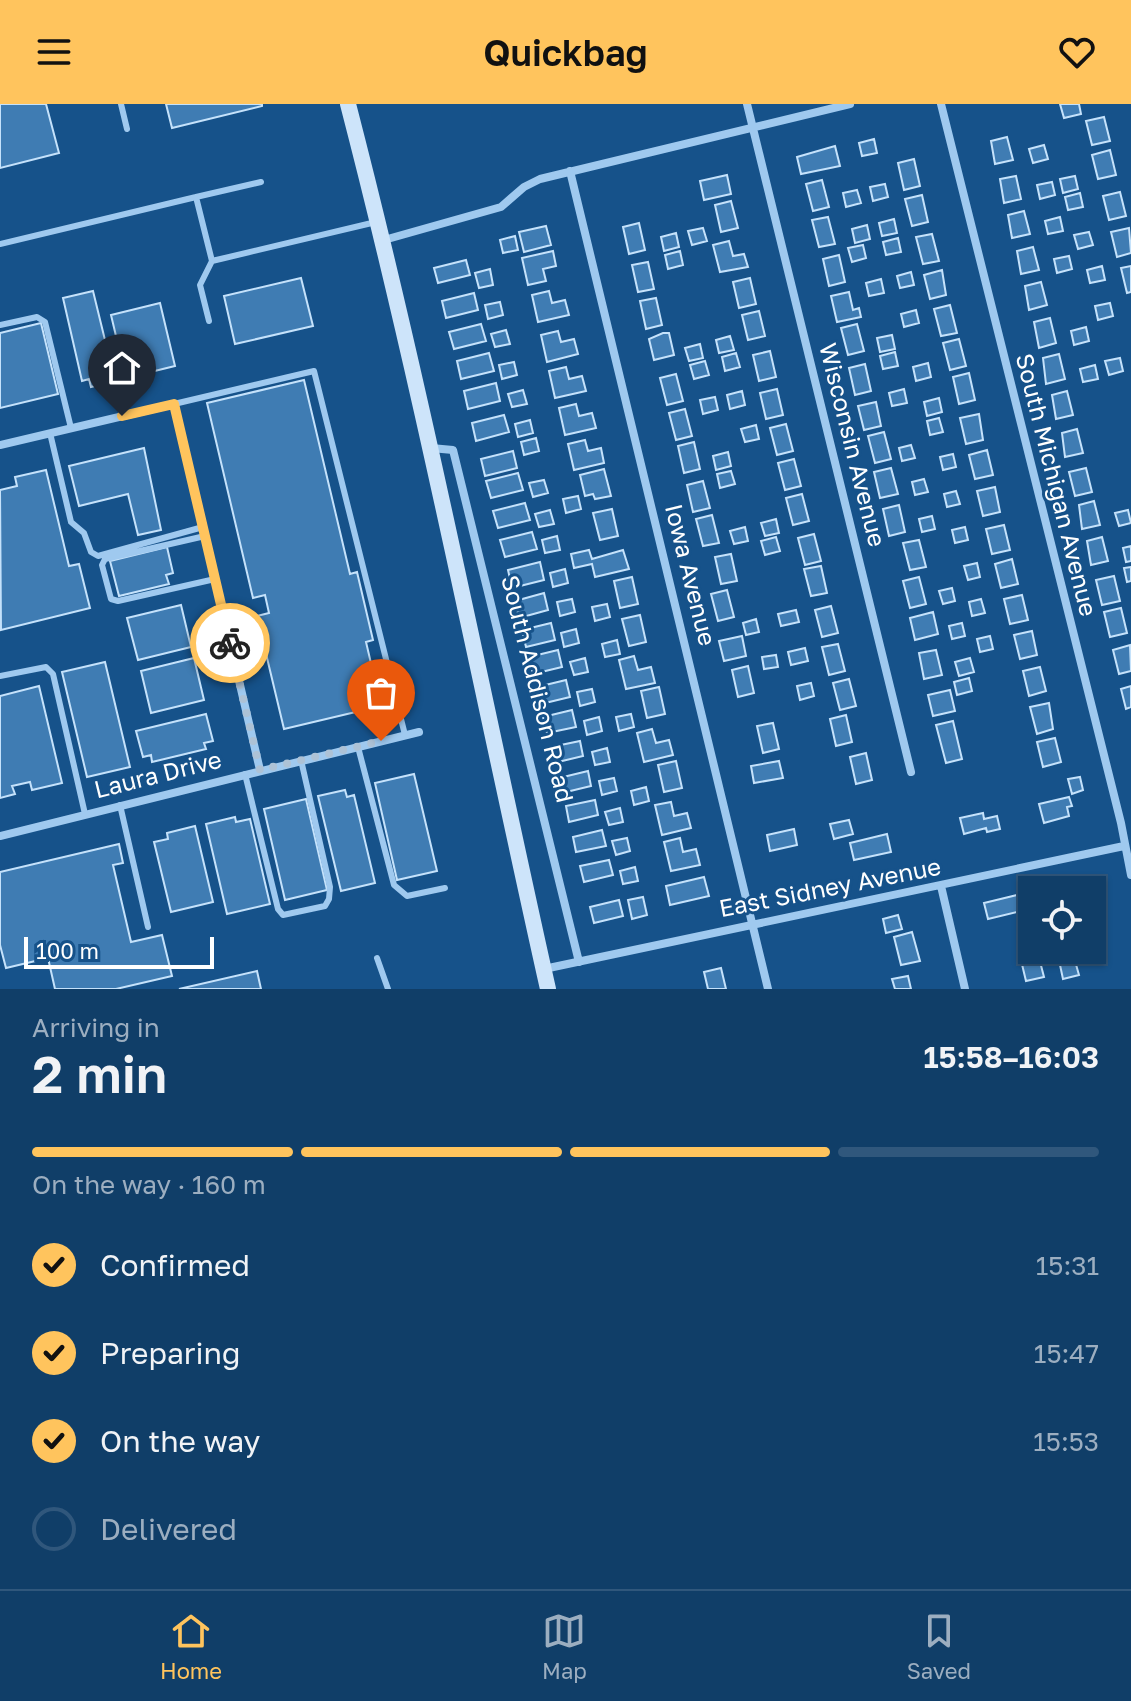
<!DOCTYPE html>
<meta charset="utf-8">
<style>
:root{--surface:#103e68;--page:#19456e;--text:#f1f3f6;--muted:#9caec0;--line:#30577c;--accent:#ffc45d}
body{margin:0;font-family:"Golos Text",sans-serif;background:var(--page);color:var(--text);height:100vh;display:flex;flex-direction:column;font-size:30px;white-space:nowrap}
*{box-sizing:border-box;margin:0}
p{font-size:26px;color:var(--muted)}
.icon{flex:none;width:44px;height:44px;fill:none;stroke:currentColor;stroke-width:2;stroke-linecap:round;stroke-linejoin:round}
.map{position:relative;height:885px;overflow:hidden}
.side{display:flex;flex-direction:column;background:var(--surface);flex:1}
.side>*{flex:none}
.controls{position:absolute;left:1018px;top:772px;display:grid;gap:16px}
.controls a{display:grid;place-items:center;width:88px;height:88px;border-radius:0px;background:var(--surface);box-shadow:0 2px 6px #0004,0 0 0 2px var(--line);font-size:40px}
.scale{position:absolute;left:24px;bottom:20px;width:190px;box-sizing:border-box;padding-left:8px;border:4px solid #fff;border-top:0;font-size:22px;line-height:28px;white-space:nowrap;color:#fff;-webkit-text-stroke:6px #16528a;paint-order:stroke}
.pin{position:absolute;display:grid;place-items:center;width:68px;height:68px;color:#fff;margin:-82px -34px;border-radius:50% 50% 50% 0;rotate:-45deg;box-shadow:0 0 8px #0007}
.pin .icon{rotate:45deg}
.courier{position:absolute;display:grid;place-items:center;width:80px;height:80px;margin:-40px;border:6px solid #ffc45d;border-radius:50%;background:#fff;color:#222;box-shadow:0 2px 10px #0007}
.overview em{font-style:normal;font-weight:600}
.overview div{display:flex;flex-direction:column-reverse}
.overview{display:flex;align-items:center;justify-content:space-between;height:136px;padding:0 32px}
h1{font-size:52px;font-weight:600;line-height:60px}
.bar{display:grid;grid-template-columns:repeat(4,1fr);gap:12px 8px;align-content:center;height:96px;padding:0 32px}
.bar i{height:10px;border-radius:6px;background:var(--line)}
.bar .active{background:var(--accent)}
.bar p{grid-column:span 4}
ol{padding:0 32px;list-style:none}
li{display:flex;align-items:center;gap:24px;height:88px}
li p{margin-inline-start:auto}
li .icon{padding:8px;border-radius:50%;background:var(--accent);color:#111;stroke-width:4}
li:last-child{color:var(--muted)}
li i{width:44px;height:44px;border:4px solid var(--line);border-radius:50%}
header{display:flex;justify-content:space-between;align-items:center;height:104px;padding:0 32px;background:var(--accent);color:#111;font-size:36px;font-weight:600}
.dock{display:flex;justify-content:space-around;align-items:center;height:112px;border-top:2px solid var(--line);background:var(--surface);font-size:22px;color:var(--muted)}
.dock a{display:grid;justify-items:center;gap:4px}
.dock .active{color:var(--accent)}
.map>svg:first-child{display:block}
</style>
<header><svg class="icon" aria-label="menu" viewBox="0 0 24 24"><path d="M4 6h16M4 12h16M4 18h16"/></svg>Quickbag<svg class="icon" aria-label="heart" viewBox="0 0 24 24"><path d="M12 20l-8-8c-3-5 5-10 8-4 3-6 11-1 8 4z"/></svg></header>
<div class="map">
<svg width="1131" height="885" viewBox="0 0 1131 885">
<rect width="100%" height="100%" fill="#16528a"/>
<path fill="#3f7cb3" stroke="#c5e2fb" stroke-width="2" d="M 0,0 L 46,0 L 59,49 L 0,64 Z
M 166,0 L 262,0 L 262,2 L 172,24 Z
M 1060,0 L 1079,0 L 1081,10 L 1064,14 Z
M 1104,13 L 1110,37 L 1092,41 L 1086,17 Z
M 1007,33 L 1013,56 L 995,60 L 991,37 Z
M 874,35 L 877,49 L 862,52 L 859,39 Z
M 1044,41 L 1048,55 L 1033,59 L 1029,45 Z
M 835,42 L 840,62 L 801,70 L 797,53 Z
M 1110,46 L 1116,71 L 1098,75 L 1092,51 Z
M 914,55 L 920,82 L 904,86 L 898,59 Z
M 727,71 L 731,90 L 704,96 L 700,77 Z
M 1016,72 L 1021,95 L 1004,99 L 1000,75 Z
M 1075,72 L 1078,85 L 1063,89 L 1060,75 Z
M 822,76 L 829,103 L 813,107 L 806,80 Z
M 1052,78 L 1055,91 L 1040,95 L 1037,81 Z
M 885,80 L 888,93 L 873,97 L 870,83 Z
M 857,86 L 861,99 L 846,103 L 843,89 Z
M 1120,88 L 1126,112 L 1109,116 L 1103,92 Z
M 1080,89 L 1083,103 L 1068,106 L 1065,93 Z
M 922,91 L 928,118 L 912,122 L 905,95 Z
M 731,97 L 738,124 L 721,128 L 715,101 Z
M 1024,107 L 1030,130 L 1012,134 L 1008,111 Z
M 828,113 L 835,140 L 819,143 L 812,116 Z
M 1060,113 L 1063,127 L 1048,130 L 1045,117 Z
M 894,115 L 897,129 L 882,132 L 879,119 Z
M 639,119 L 645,146 L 629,150 L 623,123 Z
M 867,121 L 870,135 L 855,139 L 852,125 Z
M 546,122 L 551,141 L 524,148 L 519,128 Z
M 703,124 L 707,137 L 692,141 L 688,127 Z
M 1129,124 L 1131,149 L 1117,153 L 1111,128 Z
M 1089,128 L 1093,141 L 1078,145 L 1074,131 Z
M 676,129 L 679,143 L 664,147 L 661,133 Z
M 932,130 L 939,157 L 923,160 L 916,133 Z
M 515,132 L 518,146 L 503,149 L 500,136 Z
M 898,134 L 901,148 L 886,151 L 883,138 Z
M 729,137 L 733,152 L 744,150 L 748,163 L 720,168 L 713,141 Z
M 863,141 L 866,154 L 852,158 L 848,144 Z
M 1033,143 L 1039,166 L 1021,170 L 1017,147 Z
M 553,147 L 556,162 L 543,165 L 546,177 L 528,181 L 522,154 Z
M 680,147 L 683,161 L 668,165 L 665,151 Z
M 839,151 L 845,178 L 829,182 L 823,155 Z
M 1069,152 L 1072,165 L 1057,169 L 1054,155 Z
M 466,156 L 470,171 L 438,179 L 434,164 Z
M 648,158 L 654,185 L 638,188 L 632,161 Z
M 1102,162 L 1105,176 L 1090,179 L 1087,166 Z
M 1131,162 L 1131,188 L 1127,189 L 1121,164 Z
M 490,165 L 493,181 L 479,184 L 475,169 Z
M 942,166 L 946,191 L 930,195 L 924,171 Z
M 911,168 L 914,181 L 900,184 L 897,172 Z
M 301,174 L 313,222 L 235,240 L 224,192 Z
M 750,174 L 756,200 L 739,204 L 733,178 Z
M 881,175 L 884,189 L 869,192 L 866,179 Z
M 1041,178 L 1047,201 L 1029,206 L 1025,182 Z
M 93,187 L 115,277 L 91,283 L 89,275 L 82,277 L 63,194 Z
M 549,187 L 552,199 L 565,196 L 569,211 L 538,218 L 532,191 Z
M 849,188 L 853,206 L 859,204 L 861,213 L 837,218 L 831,192 Z
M 474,189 L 478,206 L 446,214 L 442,197 Z
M 656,194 L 662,221 L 646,225 L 640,197 Z
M 500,198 L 503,211 L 488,215 L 485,201 Z
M 160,199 L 175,262 L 126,274 L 111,211 Z
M 1110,199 L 1113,212 L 1098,216 L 1095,202 Z
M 950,201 L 957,229 L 941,232 L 934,205 Z
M 916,206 L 919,219 L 904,223 L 901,210 Z
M 759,207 L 765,232 L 748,236 L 742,211 Z
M 1050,214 L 1056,239 L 1039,244 L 1034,218 Z
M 41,219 L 58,290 L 0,304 L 0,229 Z
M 481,220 L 486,237 L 454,245 L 449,228 Z
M 857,220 L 864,247 L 848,251 L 841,224 Z
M 1086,223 L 1089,237 L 1074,241 L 1071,227 Z
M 506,226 L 510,240 L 495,243 L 491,230 Z
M 558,227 L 561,238 L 574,235 L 578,250 L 547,258 L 541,231 Z
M 663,229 L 669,229 L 674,251 L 654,256 L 649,235 Z
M 892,231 L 895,245 L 880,248 L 877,234 Z
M 730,232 L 734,246 L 719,249 L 716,236 Z
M 959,235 L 966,262 L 950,266 L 943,239 Z
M 700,240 L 703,254 L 689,257 L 685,244 Z
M 770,247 L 776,273 L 759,277 L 753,251 Z
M 895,248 L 898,262 L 883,265 L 880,252 Z
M 489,249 L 494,267 L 461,275 L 457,257 Z
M 736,249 L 740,263 L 725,267 L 722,253 Z
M 1059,250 L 1065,275 L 1046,280 L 1043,254 Z
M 1120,254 L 1123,267 L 1109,271 L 1105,257 Z
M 705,257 L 709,271 L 694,275 L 690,261 Z
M 514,258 L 517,271 L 502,275 L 499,261 Z
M 928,259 L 931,273 L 916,277 L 913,263 Z
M 865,260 L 871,287 L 855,291 L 849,264 Z
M 1095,261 L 1098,275 L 1083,278 L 1080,265 Z
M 566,263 L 569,275 L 582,272 L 586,287 L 555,294 L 549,267 Z
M 969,269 L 975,296 L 959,300 L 953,273 Z
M 676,270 L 683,297 L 667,301 L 660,274 Z
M 304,276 L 350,470 L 357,468 L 373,536 L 366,538 L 381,602 L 284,625 L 257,512 L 269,509 L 265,491 L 253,494 L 207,299 Z
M 496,279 L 500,297 L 468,305 L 464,287 Z
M 777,285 L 783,311 L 766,315 L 760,289 Z
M 904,285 L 907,299 L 892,302 L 889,289 Z
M 523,286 L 527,300 L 512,303 L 508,290 Z
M 742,287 L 745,301 L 730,305 L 727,291 Z
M 1067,287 L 1073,311 L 1056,315 L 1052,291 Z
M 715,293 L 718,306 L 703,310 L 700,296 Z
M 939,294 L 942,308 L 927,312 L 924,298 Z
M 876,298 L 881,322 L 864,326 L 858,302 Z
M 576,300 L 579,312 L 592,309 L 596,324 L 565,331 L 559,304 Z
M 685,305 L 692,332 L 676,336 L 669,309 Z
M 979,310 L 983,336 L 966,340 L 960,314 Z
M 504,311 L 509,328 L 476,337 L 472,319 Z
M 939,314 L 943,328 L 930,331 L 927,317 Z
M 530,316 L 533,329 L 518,333 L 515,320 Z
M 786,320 L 793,347 L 777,351 L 770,324 Z
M 756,321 L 759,335 L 745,338 L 741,325 Z
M 1077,325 L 1083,349 L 1065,353 L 1062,329 Z
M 884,328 L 891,355 L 875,359 L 868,332 Z
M 536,334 L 539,347 L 524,351 L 521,338 Z
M 585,336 L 588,347 L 601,344 L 604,359 L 574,366 L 568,340 Z
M 694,338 L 700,365 L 684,369 L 678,342 Z
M 911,341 L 915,354 L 902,357 L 899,344 Z
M 144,344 L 161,426 L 138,431 L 128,390 L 79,402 L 69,362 Z
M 987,346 L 993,371 L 975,375 L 969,351 Z
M 513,347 L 517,364 L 485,372 L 481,355 Z
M 728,348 L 731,362 L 716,366 L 713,352 Z
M 953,350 L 956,363 L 943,366 L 940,353 Z
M 794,355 L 801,382 L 785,386 L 778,359 Z
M 891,364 L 898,390 L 880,394 L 874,368 Z
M 1086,364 L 1092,388 L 1075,392 L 1069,368 Z
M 604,365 L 611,392 L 595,395 L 593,390 L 585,392 L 580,371 Z
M 46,366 L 69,462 L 79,460 L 90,504 L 1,526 L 0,386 L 17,382 L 15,373 Z
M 731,367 L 735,380 L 720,384 L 717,370 Z
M 518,369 L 523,386 L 491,394 L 486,377 Z
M 924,375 L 928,388 L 915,391 L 912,378 Z
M 544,376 L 548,389 L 533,393 L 529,379 Z
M 703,377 L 710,404 L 693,408 L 687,381 Z
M 995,383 L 1000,408 L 983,412 L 977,387 Z
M 956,387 L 960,400 L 947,403 L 944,390 Z
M 802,390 L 809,417 L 793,421 L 786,394 Z
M 578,392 L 581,405 L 566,409 L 563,395 Z
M 1094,397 L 1100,421 L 1082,425 L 1079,401 Z
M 525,399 L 530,416 L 498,424 L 493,407 Z
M 899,401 L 905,428 L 889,432 L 883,405 Z
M 612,405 L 618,432 L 600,436 L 593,409 Z
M 550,406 L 554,420 L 539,423 L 535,410 Z
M 1128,406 L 1131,419 L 1119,422 L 1115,409 Z
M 712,411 L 719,439 L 703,442 L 696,415 Z
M 932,412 L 935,425 L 922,428 L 919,415 Z
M 776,415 L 779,429 L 765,432 L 761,419 Z
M 1004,421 L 1010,446 L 992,450 L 986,425 Z
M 745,423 L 748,437 L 734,440 L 730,427 Z
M 965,423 L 968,436 L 955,439 L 952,426 Z
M 532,428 L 537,445 L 505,453 L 500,436 Z
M 814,430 L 821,457 L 805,461 L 798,434 Z
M 557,432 L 560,446 L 545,449 L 542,436 Z
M 776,433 L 780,447 L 765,451 L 761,437 Z
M 1102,433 L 1108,457 L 1091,461 L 1087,437 Z
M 919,436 L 926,463 L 910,466 L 903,439 Z
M 1131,442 L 1131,457 L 1126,458 L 1123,444 Z
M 167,443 L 173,469 L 166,471 L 169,480 L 119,492 L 110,457 Z
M 589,446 L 592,455 L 623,446 L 629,465 L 595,473 L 592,460 L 574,464 L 571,450 Z
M 731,450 L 737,477 L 721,480 L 715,453 Z
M 1012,455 L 1018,480 L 1001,484 L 995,460 Z
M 540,458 L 544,476 L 512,484 L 508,466 Z
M 977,459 L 980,473 L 968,476 L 964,462 Z
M 821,462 L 827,489 L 811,492 L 804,465 Z
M 1131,463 L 1131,477 L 1127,478 L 1124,464 Z
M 565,465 L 568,479 L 553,483 L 550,469 Z
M 1114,472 L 1120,497 L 1102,501 L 1096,476 Z
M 632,473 L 638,500 L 620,504 L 614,477 Z
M 919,473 L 926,500 L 910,504 L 903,477 Z
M 952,484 L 955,497 L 943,500 L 939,487 Z
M 727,486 L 734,513 L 718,517 L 711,490 Z
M 544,489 L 548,506 L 519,514 L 515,497 Z
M 1022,491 L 1028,516 L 1010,520 L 1004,495 Z
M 572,495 L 575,508 L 560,512 L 557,498 Z
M 981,495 L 985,509 L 972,512 L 969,498 Z
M 607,500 L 610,513 L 595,517 L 592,503 Z
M 181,501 L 191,543 L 138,556 L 127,514 Z
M 831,502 L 838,529 L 822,533 L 815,506 Z
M 1121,504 L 1127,529 L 1110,533 L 1104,508 Z
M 796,506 L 799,518 L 781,522 L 778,510 Z
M 933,508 L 938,530 L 915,536 L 910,514 Z
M 640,511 L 646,538 L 629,542 L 622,515 Z
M 756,515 L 759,528 L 746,531 L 743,519 Z
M 551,519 L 555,536 L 526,543 L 522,526 Z
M 962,519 L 965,532 L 952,535 L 949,522 Z
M 576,525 L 579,539 L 564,543 L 561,529 Z
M 1032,527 L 1037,551 L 1020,555 L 1014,531 Z
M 742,532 L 746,552 L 724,557 L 719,537 Z
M 990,532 L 993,545 L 980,548 L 977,535 Z
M 617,536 L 620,550 L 605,553 L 602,540 Z
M 838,540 L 845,567 L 829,571 L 822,543 Z
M 1130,541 L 1131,567 L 1119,570 L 1113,546 Z
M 805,544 L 808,557 L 791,561 L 788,548 Z
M 558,546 L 562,563 L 533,570 L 529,553 Z
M 936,546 L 942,571 L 924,575 L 919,549 Z
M 776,551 L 778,563 L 764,565 L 762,553 Z
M 634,552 L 638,566 L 651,563 L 655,579 L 626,585 L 619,556 Z
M 194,554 L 204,596 L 151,609 L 141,567 Z
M 585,554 L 588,568 L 574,571 L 570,558 Z
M 970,554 L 974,568 L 959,572 L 955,558 Z
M 105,558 L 130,663 L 87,673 L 62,568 Z
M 748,562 L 754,589 L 738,593 L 732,566 Z
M 1040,563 L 1046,587 L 1029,592 L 1023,567 Z
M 969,574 L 972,587 L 957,591 L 954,578 Z
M 849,575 L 856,602 L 840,606 L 833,579 Z
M 566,576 L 570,593 L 541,600 L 537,583 Z
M 811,579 L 814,592 L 800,596 L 797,582 Z
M 39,582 L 62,679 L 32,686 L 30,678 L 12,682 L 15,690 L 0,694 L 0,592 Z
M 1131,582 L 1131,603 L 1126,605 L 1121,585 Z
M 659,583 L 665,610 L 647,614 L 641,587 Z
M 592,585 L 595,598 L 580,602 L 577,588 Z
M 950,586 L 955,607 L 933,612 L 928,591 Z
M 1049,599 L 1053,625 L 1037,630 L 1030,603 Z
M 572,606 L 576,623 L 547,629 L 543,613 Z
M 206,610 L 213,637 L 204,639 L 206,645 L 152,658 L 151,651 L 143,653 L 136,627 Z
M 631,610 L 634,623 L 619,627 L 616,613 Z
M 846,611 L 852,638 L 836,642 L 830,615 Z
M 599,613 L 602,627 L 587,631 L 584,617 Z
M 953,617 L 962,655 L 946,659 L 936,621 Z
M 773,619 L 779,645 L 763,649 L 757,622 Z
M 652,625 L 656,639 L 669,636 L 673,651 L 644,658 L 637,629 Z
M 1055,634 L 1061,658 L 1043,663 L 1037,638 Z
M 580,637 L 583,652 L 554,659 L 551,643 Z
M 607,644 L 610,658 L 595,661 L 592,648 Z
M 866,649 L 872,676 L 856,680 L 850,653 Z
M 676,657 L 682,684 L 664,688 L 658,661 Z
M 779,657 L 783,674 L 754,679 L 751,662 Z
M 588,667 L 591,682 L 562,689 L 559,674 Z
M 414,670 L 437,767 L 397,776 L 375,679 Z
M 1080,673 L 1083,686 L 1072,690 L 1068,675 Z
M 614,674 L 617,687 L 602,691 L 599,677 Z
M 646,683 L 649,697 L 634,701 L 631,687 Z
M 345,686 L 347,693 L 354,691 L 375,779 L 341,787 L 318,692 Z
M 1069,693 L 1072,702 L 1067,703 L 1069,712 L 1044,719 L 1039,700 Z
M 306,695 L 327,786 L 285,796 L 264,705 Z
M 595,696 L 598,711 L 569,718 L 566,702 Z
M 671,698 L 674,712 L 687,709 L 691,724 L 662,731 L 655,701 Z
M 620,704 L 623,718 L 609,721 L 605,708 Z
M 983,709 L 984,715 L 997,712 L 1000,725 L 987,728 L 986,724 L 964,730 L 960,714 Z
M 235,713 L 236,718 L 250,715 L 270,800 L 227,810 L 206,720 Z
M 849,716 L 853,730 L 834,735 L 830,720 Z
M 195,722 L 213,798 L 171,808 L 154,738 L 168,735 L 167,729 Z
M 794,725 L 797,741 L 770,747 L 767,731 Z
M 602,726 L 606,742 L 576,748 L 573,733 Z
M 887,730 L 891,748 L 854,756 L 850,739 Z
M 627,734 L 630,747 L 616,751 L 612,737 Z
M 680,734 L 683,748 L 696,745 L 700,761 L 671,767 L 664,738 Z
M 119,740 L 123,759 L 113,761 L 131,838 L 162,831 L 172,872 L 116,885 L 55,885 L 48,854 L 6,864 L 0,841 L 0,768 Z
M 609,756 L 613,771 L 584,778 L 580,762 Z
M 635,763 L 638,777 L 623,780 L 620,767 Z
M 704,773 L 709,792 L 670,801 L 666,782 Z
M 1086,773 L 1089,786 L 1051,786 L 1050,782 Z
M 1017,791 L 1021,807 L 988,815 L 984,799 Z
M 643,793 L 647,811 L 632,815 L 628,796 Z
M 619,796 L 623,812 L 594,819 L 590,803 Z
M 898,811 L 902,825 L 886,829 L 883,815 Z
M 912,828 L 920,857 L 901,861 L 894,833 Z
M 1101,833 L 1106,853 L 1091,857 L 1088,846 L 1092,846 L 1092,835 Z
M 1032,839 L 1032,846 L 1037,846 L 1044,873 L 1026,877 L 1020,852 L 1026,850 L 1024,841 Z
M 1075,857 L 1079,871 L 1063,875 L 1060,861 Z
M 721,864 L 726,885 L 708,885 L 704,868 Z
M 257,867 L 261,885 L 179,885 Z
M 908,872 L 911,885 L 895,885 L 892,875 Z"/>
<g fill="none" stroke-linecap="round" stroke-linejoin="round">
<path stroke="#9fc9ef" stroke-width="6" d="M 121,0 L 127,25
M 0,140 L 196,93
M 212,157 L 376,118
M 209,217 L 200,181 L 212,157 L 196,93 L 261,78
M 0,221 L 37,213 L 45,218 L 71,324
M 174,300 L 314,267 L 405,631
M 50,329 L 71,418 L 84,429 L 91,448 L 98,452 L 203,423
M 205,432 L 105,455 L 102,461 L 111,495 L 118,497 L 215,475
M 0,572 L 46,563 L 53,570 L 85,710
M 358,643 L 394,781 L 407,792 L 445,784
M 245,670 L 278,805 L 283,811 L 325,802 L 329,795 L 330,783 L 301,656
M 120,701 L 148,823
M 377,854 L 388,885"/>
<path stroke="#9fc9ef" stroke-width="8" d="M 747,0 L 911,668
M 941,0 L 1121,719 L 1131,771
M 570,67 L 768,885
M 384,136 L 501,103 L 524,83 L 540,75 L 850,0
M 0,341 L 174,300 L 260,666
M 431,344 L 453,346 L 579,858
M 0,732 L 419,628
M 941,782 L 965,885
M 544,865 L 1124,742"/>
<path stroke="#cde4fa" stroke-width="16" d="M 348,0 C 424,293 482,590 548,885"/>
</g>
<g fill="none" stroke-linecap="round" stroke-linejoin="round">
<path stroke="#adc2d6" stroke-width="8" stroke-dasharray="0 14.4" d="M 230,539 L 260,666 L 381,637"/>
<path stroke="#ffc45d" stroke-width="10" d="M 122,312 L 174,300 L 230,539"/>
</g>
<g text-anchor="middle" stroke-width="6" stroke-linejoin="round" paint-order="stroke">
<g font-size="24" fill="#fff" stroke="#16528a">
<text transform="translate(852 341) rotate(76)" y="8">Wisconsin Avenue</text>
<text transform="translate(1056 381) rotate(76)" y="8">South Michigan Avenue</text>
<text transform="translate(690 471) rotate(76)" y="8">Iowa Avenue</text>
<text transform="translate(537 585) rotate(76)" y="8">South Addison Road</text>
<text transform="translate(158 671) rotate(-14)" y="8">Laura Drive</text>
<text transform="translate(830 784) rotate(-11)" y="8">East Sidney Avenue</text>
</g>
</g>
</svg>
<div class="controls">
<a><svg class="icon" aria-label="locate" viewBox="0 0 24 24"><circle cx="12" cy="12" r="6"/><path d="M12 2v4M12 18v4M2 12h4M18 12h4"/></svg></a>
</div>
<div class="scale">100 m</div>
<div class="pin" style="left:381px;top:637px;background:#ea580c"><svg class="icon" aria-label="bag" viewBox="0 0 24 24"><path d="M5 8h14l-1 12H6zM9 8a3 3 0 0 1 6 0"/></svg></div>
<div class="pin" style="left:122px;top:312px;background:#1f2937"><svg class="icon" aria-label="home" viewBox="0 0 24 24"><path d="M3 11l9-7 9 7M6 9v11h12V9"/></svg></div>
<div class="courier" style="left:230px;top:539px"><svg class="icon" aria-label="bike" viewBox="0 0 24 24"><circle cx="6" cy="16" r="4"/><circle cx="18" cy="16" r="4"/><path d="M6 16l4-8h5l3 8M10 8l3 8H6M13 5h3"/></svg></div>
</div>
<section class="side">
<div class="overview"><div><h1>2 min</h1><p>Arriving in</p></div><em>15:58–16:03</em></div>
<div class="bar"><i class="active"></i><i class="active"></i><i class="active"></i><i></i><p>On the way · 160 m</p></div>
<ol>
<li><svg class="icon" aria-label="check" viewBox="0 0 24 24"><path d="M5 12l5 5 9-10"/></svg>Confirmed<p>15:31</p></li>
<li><svg class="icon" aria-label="check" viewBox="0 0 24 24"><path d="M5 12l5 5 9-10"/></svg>Preparing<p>15:47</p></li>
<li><svg class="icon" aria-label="check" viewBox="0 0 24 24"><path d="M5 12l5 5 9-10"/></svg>On the way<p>15:53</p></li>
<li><i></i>Delivered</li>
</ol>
</section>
<nav class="dock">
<a class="active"><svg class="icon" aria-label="home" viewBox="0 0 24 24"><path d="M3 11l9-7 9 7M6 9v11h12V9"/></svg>Home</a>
<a><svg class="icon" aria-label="map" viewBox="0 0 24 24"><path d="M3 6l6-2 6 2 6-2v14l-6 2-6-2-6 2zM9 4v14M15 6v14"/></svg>Map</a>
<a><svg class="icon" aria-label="saved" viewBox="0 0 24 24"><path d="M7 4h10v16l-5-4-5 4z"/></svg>Saved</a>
</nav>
